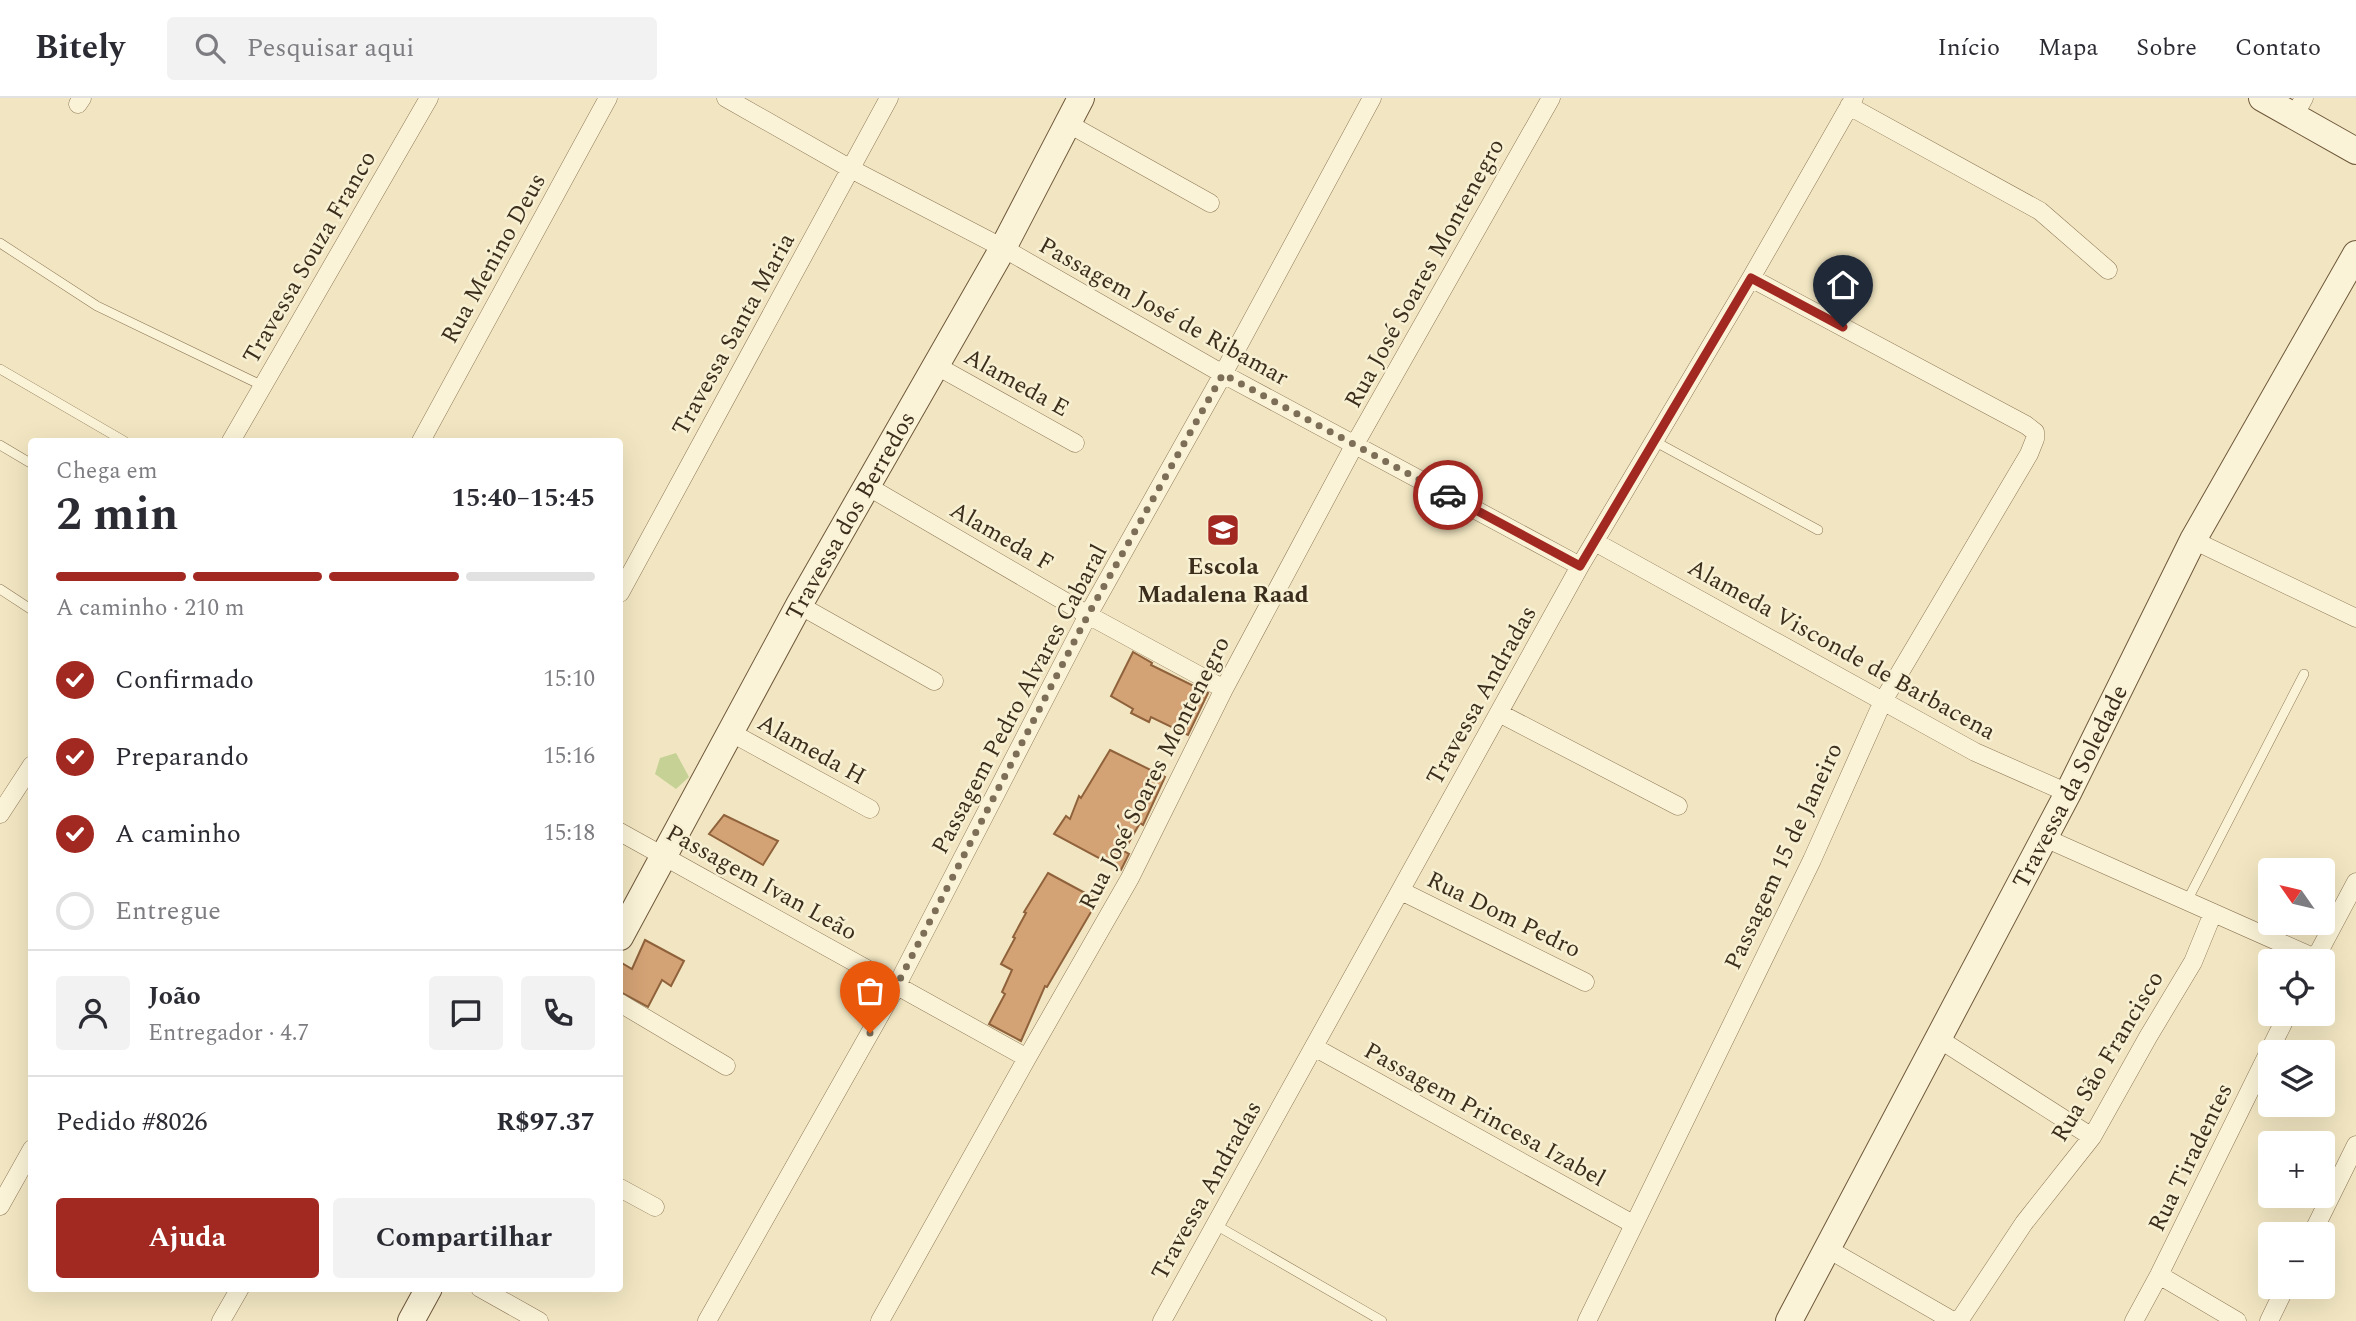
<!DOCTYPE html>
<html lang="pt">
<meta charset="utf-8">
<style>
:root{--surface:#fff;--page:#f2f2f3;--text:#2b2b33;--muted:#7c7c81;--line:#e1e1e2;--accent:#a22922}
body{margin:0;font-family:Spectral,serif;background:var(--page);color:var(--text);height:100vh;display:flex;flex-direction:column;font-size:26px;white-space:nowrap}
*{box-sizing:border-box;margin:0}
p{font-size:23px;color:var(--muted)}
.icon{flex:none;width:38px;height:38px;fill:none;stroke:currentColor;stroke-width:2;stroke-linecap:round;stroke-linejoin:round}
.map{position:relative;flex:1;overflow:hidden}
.sheet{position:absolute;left:28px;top:340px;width:595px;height:854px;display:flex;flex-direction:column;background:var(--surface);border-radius:7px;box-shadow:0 7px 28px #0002}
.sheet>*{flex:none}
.needle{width:46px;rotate:304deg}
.fabs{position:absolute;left:2258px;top:760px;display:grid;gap:14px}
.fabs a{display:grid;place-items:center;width:77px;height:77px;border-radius:7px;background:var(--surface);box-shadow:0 7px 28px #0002;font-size:35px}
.pin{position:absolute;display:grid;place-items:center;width:60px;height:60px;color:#fff;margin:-72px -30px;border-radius:50% 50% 50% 0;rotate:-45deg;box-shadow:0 0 7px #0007}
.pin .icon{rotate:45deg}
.courier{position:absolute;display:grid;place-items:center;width:70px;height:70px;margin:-35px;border:5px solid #a22922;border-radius:50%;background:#fff;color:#222;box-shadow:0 2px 9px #0007}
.head em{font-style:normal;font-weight:700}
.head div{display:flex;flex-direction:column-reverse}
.head{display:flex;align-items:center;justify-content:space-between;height:119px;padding:0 28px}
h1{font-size:46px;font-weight:700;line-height:52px}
.bar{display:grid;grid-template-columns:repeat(4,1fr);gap:10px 7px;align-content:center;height:84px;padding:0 28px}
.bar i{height:9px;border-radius:5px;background:var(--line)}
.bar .current{background:var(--accent)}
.bar p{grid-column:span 4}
.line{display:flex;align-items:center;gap:18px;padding:0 28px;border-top:2px solid var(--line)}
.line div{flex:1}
.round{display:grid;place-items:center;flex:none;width:74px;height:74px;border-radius:7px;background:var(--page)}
ol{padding:0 28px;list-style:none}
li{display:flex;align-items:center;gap:21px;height:77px}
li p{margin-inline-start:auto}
li .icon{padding:7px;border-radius:50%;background:var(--accent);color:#fff;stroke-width:4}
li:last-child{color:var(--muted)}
li i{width:38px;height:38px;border:4px solid var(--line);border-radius:50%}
.button{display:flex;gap:14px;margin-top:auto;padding:14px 28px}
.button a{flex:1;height:80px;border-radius:7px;background:var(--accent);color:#fff;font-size:28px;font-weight:700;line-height:80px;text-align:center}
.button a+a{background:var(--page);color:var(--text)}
header{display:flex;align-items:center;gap:42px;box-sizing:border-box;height:98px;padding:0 35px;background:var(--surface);border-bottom:2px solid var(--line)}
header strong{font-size:33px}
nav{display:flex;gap:38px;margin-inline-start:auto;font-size:24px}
.search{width:490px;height:63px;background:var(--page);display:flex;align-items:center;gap:18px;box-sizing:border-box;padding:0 24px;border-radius:7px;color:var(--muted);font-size:26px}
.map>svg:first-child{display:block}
</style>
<header>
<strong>Bitely</strong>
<div class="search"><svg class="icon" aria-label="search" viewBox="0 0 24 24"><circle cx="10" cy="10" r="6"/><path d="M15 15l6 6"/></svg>Pesquisar aqui</div>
<nav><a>Início</a><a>Mapa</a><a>Sobre</a><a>Contato</a></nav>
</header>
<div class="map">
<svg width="2356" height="1223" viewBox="0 0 2356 1223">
<rect width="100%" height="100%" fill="#f2e6c2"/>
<path fill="#c6d195" d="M 676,655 L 689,679 L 676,691 L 655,676 L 660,660 Z"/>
<path fill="#d3a275" stroke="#8f623b" stroke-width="2" d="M 1133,554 L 1152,565 L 1151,567 L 1208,595 L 1188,637 L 1151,619 L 1149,624 L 1131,615 L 1133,611 L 1111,598 Z
M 1110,652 L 1165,679 L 1143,727 L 1140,725 L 1124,753 L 1129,756 L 1121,772 L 1054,736 L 1066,718 L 1070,721 L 1079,698 L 1081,700 Z
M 724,717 L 778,743 L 763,767 L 709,736 Z
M 1048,775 L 1098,802 L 1047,889 L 1045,888 L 1021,943 L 989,926 L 1005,896 L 1002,894 L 1012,872 L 1001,866 L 1015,840 L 1013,839 L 1026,815 L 1024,814 Z
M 645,842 L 684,863 L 671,888 L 662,882 L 648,909 L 620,894 L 620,864 L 632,871 Z"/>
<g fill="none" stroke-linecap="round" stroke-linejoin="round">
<defs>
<path id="lane" d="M 0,145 L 97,208 L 263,288
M 0,271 L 124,343
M 1654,343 L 1818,432
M 0,347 L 32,366
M 0,491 L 32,512
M 2187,803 L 2304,576
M 1214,1126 L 1382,1223"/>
<path id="street" d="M 726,0 L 851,71 L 1003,150 L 1223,276 L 1580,468
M 78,6 L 82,0
M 1849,8 L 2040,113 L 2108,172
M 2294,18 L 2304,0
M 1067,25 L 1210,105
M 935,267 L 1075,345
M 231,343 L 429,0
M 421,343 L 608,0
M 867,388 L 1088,517 L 1224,591
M 2193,442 L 2356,520
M 1595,444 L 1975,654 L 2068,695
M 620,495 L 889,0
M 799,507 L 934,583
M 1499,615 L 1678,708
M 730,634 L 870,711
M 0,716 L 32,667
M 620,734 L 1027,960
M 2045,740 L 2315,860
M 1401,793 L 1585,884
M 2314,863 L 2356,784
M 620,905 L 726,968
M 1939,941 L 2092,1039
M 1314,949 L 1633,1126
M 620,1090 L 655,1109
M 0,1108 L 32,1051
M 2312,1136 L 2356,1047
M 1828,1151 L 1953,1223
M 2159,1177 L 2237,1223
M 480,1190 L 539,1223
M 221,1223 L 240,1190
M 707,1223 L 897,887 L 1088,517 L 1223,276 L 1372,0
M 880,1223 L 1027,960 L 1130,780 L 1224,591 L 1355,346 L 1551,0
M 1162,1223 L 1580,468 L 1751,180 L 1854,0
M 1587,1223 L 1812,762 L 1883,603 L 2029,356 L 2035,341 L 2035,334 L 2026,327 L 1751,180
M 1959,1223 L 2024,1125 L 2092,1039 L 2148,939 L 2193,864 L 2213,815
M 2134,1223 L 2159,1177 L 2288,915
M 2269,1223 L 2286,1188"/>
<g id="secondary">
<path d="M 2262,0 L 2356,53"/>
<path id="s1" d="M 620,839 L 799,507 L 1003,150 L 1081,0"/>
<path d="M 411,1223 L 429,1190"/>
<path id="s2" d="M 1789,1223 L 2068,695 L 2193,442 L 2356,156"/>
</g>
</defs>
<use href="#lane" stroke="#8e7858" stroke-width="10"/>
<use href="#street" stroke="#8e7858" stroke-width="19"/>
<use href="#secondary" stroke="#6f583b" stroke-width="28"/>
<use href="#lane" stroke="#fbf3d7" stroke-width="9"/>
<use href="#street" stroke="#fbf3d7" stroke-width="18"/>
<use href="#secondary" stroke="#fbf3d7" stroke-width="26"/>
</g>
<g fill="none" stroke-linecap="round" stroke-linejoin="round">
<path stroke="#7c6e57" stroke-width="7" stroke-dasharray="0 12.6" d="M 870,935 L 897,887 L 1088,517 L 1223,276 L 1448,397"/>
<path stroke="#a22922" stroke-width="9" d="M 1448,397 L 1580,468 L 1751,180 L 1843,229"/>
</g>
<defs>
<symbol id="school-square" viewBox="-11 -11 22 22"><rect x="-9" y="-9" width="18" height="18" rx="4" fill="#a22922" stroke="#f8f0d3"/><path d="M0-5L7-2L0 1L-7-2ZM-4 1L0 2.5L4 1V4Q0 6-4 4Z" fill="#fff"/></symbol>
</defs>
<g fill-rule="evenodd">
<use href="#school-square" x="1204" y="413" width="38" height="38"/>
</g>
<g text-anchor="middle" stroke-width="5" stroke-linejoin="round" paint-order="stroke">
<g font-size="24" fill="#3c2e1d" stroke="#f8f0d3">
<text transform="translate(309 159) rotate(-60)" y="8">Travessa Souza Franco</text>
<text transform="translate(493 160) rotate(-61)" y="8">Rua Menino Deus</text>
<text transform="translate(1424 175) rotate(-61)" y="8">Rua José Soares Montenegro</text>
<text transform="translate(1164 213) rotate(29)" y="8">Passagem José de Ribamar</text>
<text transform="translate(733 236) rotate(-61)" y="8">Travessa Santa Maria</text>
<text transform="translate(1017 284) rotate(29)" y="8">Alameda E</text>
<text dy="8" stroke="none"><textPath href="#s1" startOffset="480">Travessa dos Berredos</textPath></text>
<text transform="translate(1002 438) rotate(30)" y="8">Alameda F</text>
<text transform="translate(1842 551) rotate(29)" y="8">Alameda Visconde de Barbacena</text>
<text transform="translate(1481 597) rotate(-61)" y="8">Travessa Andradas</text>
<text transform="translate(1019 601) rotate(-62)" y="8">Passagem Pedro Alvares Cabaral</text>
<text transform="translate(812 651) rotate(29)" y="8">Alameda H</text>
<text transform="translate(1154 675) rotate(-63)" y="8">Rua José Soares Montenegro</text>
<text dy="8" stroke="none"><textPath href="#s2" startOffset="604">Travessa da Soledade</textPath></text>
<text transform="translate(1783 758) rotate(-65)" y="8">Passagem 15 de Janeiro</text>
<text transform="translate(762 784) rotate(29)" y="8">Passagem Ivan Leão</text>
<text transform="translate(1504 816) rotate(26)" y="8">Rua Dom Pedro</text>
<text transform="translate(2107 958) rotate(-59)" y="8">Rua São Francisco</text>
<text transform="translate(1485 1016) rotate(29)" y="8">Passagem Princesa Izabel</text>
<text transform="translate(2190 1059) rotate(-64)" y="8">Rua Tiradentes</text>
<text transform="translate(1206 1092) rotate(-61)" y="8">Travessa Andradas</text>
</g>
<g font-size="24" font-weight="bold" fill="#3c2e1d" stroke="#f8f0d3">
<text x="1223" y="476">Escola<tspan x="1223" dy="28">Madalena Raad</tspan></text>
</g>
</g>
</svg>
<div class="fabs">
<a><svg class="needle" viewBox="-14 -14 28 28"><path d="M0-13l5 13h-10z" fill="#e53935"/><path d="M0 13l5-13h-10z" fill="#7c7c81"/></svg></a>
<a><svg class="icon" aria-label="locate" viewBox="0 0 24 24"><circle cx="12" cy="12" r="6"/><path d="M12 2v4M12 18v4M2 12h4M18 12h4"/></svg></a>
<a><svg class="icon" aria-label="layers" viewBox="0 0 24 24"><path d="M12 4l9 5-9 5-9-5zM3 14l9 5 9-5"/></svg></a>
<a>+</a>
<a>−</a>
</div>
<div class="pin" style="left:870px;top:935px;background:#ea580c"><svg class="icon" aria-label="bag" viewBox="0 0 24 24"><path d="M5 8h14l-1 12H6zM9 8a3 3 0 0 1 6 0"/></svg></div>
<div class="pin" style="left:1843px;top:229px;background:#1f2937"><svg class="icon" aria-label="home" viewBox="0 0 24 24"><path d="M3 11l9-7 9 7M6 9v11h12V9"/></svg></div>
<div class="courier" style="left:1448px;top:397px"><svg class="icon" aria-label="car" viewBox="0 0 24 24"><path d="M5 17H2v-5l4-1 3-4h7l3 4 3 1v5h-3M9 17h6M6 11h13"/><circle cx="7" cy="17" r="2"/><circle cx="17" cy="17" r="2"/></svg></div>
<section class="sheet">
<div class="head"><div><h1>2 min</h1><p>Chega em</p></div><em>15:40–15:45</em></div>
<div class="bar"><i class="current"></i><i class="current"></i><i class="current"></i><i></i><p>A caminho · 210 m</p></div>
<ol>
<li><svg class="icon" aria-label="check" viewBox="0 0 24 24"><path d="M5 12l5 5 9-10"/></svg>Confirmado<p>15:10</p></li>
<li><svg class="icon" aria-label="check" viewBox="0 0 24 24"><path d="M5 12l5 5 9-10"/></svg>Preparando<p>15:16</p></li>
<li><svg class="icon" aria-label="check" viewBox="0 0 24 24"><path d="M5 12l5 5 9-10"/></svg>A caminho<p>15:18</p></li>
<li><i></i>Entregue</li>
</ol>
<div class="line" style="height:126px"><a class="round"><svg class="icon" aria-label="person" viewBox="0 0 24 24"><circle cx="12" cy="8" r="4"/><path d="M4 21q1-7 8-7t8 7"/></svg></a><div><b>João</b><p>Entregador · 4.7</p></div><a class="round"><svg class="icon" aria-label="chat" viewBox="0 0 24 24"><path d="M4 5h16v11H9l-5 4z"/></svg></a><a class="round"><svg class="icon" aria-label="phone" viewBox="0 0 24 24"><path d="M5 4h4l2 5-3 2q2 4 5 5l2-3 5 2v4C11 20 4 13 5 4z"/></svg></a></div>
<div class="line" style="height:91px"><div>Pedido #8026</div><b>R$97.37</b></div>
<div class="button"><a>Ajuda</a><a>Compartilhar</a></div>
</section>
</div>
